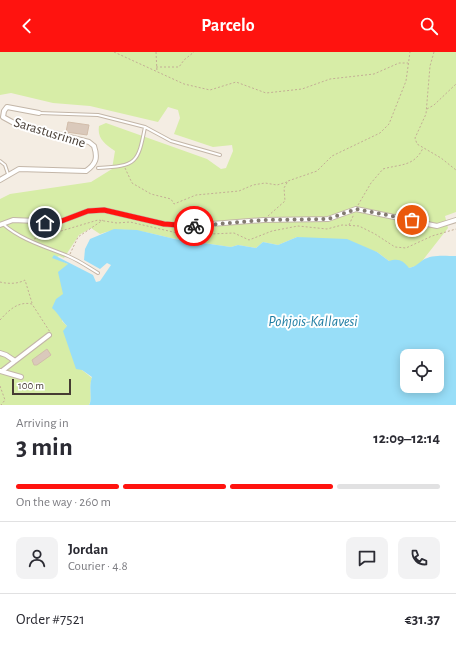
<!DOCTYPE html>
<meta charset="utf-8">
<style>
:root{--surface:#fff;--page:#f2f2f3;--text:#2b2b33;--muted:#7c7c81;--line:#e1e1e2;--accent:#ff130f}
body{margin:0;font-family:"Alegreya Sans",sans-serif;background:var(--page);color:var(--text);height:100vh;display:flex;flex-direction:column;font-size:15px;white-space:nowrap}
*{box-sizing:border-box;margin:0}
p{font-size:13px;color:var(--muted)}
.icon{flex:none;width:22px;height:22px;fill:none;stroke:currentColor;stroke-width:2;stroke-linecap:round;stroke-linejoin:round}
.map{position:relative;height:353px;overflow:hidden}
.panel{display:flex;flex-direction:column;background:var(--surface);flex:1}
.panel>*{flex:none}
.buttons{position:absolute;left:400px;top:297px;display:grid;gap:8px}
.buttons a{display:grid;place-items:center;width:44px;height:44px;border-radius:8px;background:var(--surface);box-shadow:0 2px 10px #0003;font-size:20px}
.scale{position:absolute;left:12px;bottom:10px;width:59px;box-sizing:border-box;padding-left:4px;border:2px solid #463c33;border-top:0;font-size:11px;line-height:14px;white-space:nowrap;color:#463c33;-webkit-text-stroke:3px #fff;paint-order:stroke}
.pin{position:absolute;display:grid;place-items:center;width:34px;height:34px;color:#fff;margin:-17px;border:2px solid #fff;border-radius:50%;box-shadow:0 1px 4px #0007}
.courier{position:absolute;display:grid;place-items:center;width:40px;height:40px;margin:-20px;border:3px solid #ff130f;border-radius:50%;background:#fff;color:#222;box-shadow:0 1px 5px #0007}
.head em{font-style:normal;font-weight:600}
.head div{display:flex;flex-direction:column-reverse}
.head{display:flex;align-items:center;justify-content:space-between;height:68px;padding:0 16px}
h1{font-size:26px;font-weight:600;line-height:30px}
.bar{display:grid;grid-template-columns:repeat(4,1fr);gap:6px 4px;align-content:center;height:48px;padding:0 16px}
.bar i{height:5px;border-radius:3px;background:var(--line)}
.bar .on{background:var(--accent)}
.bar p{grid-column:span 4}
.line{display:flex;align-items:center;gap:10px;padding:0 16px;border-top:1px solid var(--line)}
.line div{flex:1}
.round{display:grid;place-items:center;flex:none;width:42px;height:42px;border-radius:8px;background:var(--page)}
header{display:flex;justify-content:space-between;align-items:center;height:52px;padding:0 16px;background:var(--accent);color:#fff;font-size:18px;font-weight:600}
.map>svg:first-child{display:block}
</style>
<header><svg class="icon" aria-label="back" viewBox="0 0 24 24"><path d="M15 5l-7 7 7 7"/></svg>Parcelo<svg class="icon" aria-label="search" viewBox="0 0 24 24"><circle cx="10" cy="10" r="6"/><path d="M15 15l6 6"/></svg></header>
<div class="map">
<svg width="456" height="353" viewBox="0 0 456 353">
<rect width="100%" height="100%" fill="#f4ede3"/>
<path fill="#d7eda7" d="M 0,0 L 456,0 L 456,160 L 445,164 L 448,176 L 419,213 L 409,216 L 389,209 L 377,200 L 297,185 L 278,193 L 263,190 L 256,196 L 238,193 L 231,195 C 212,192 194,190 176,187 C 149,182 127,172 100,182 L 91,176 L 79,183 L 64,206 L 59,204 L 55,206 L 68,212 L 62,269 L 67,274 L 82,318 L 92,326 C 88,336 93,346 89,353 L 0,353 L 0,147 L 10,142 L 91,130 L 112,117 L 115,99 C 105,92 97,87 99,74 L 106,71 L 207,107 L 221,117 L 226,116 L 233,99 L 232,93 L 213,95 L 174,82 L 180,66 L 178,58 L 168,55 L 158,70 L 90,54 L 53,51 L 11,41 L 0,43 Z"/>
<path fill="#98def8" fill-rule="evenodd" d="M 114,177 L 137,178 L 175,187 L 231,195 L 238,193 L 256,196 L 263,190 L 278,193 L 297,185 L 347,187 L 377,200 L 389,209 C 398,206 403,208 409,216 C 417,214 417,212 423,208 C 432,202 446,204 456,204 L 456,353 L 89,353 C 93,347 88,336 92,325 L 82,318 L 76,317 L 63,279 L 67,274 C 61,268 59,262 52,256 L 56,247 L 63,242 L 58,220 L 68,212 L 52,206 L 54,203 L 93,223 L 96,230 L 100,229 L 111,213 L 107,211 L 100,217 L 84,208 L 85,197 L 90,187 ZM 407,304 L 437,304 L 437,334 L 407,334 Z"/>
<path fill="#dac9bb" stroke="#d2bdaa" d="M 68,70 L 89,73 L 87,83 L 66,80 Z
M 47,297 L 51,303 L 37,313 L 34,313 L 32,308 Z"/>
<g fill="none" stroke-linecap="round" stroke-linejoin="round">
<defs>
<path id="service" d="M 39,61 L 98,63 L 145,75 L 171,89 L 220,103
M 0,109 L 5,113 L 8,122
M 98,116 C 137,114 138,111 145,75
M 3,172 C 21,188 46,195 68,204 C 78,208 88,215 98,221"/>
<path id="minor" d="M 0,128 L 19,117 L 86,119 C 96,112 98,106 94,94 L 89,90 L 14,71 L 3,65 L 4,59 L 7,55 L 39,61
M 0,173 L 13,168 L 59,170 L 88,159 L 104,158 L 164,172 L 186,174 L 264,168 L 328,167 L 356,157 L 437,174 L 456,168
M 0,301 L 6,303 L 15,309
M 0,319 L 21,325
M 2,319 L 49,283"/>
</defs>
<use href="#service" stroke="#c3b6a8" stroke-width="4"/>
<use href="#minor" stroke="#c3b6a8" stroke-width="6"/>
<path stroke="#c3ad95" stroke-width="1" stroke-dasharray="2 2" stroke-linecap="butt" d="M 114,0 L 184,32 L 210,38 L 236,30 L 266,41 L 302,37 L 330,27 L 374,22 L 399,11 L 408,11
M 156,0 L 157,20
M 434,0 L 430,14 L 426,62 L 415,86 L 417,92 L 441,106 L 456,118
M 156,15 L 179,15 L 184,8 L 194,0
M 427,57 L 434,53 L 456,32
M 125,116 L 132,131 L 151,142 L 171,147 L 174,152 L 196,143 L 239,139 L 253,133 L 265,131 L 277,133 L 287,130
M 358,153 L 371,131 L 383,117 C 400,112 414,115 423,96
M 268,164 L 285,149 L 284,136 L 288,129 L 317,119 L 332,104 L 380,81 L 389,72 L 406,29 L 410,0
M 349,173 L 354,162
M 34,187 L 98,168 L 117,171 L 130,170 L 186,183 L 234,181 L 249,188 L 272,179 L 298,174 L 327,177 L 342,173 L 359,174 L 375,182 L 395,195 L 406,196 L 432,184 L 456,177
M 70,202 L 78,185 L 103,168
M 0,230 C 8,232 18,232 25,228 L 32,251
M 0,268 C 9,258 18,249 32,252 L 50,280
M 0,334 L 5,348 L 1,353"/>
<use href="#service" stroke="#fff" stroke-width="2"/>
<use href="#minor" stroke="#fff" stroke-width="4"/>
</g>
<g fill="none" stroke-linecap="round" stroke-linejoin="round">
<path stroke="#837a71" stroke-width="4" stroke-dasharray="0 7.2" d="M 194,174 L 264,168 L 328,167 L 356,157 L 412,168"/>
<path stroke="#ff130f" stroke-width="5" d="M 45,171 L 59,170 L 88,159 L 104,158 L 164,172 L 194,174"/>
</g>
<g text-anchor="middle" stroke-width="4" stroke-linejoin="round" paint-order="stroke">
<g font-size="14" fill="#463c33" stroke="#fff">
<text transform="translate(50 80) rotate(17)" y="5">Sarastusrinne</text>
</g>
<g font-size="15" font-style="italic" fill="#1f7da3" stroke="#fff">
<text x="313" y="274">Pohjois-Kallavesi</text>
</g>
</g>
</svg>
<div class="buttons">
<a><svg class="icon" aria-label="locate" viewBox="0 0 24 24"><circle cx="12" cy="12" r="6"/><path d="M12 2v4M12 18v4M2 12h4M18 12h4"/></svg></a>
</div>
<div class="scale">100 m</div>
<div class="pin" style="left:412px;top:168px;background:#ea580c"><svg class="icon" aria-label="bag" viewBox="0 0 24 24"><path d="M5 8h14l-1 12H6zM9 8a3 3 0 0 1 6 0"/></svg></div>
<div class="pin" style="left:45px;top:171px;background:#1f2937"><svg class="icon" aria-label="home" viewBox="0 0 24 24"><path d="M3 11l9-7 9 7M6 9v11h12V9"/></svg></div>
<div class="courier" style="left:194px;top:174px"><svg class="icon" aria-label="bike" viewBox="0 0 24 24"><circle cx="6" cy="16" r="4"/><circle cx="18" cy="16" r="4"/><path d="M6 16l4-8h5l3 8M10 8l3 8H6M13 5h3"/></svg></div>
</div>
<section class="panel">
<div class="head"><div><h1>3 min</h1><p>Arriving in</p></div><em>12:09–12:14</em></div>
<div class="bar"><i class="on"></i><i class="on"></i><i class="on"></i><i></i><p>On the way · 260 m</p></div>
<div class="line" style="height:72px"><a class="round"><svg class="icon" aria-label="person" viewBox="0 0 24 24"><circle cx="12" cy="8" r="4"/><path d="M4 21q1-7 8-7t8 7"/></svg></a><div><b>Jordan</b><p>Courier · 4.8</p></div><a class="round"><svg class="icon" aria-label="chat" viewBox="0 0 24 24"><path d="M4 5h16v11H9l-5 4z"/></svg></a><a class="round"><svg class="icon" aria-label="phone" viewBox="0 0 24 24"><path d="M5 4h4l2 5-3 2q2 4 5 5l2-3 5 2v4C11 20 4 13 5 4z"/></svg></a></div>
<div class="line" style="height:52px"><div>Order #7521</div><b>€31.37</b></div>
</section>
